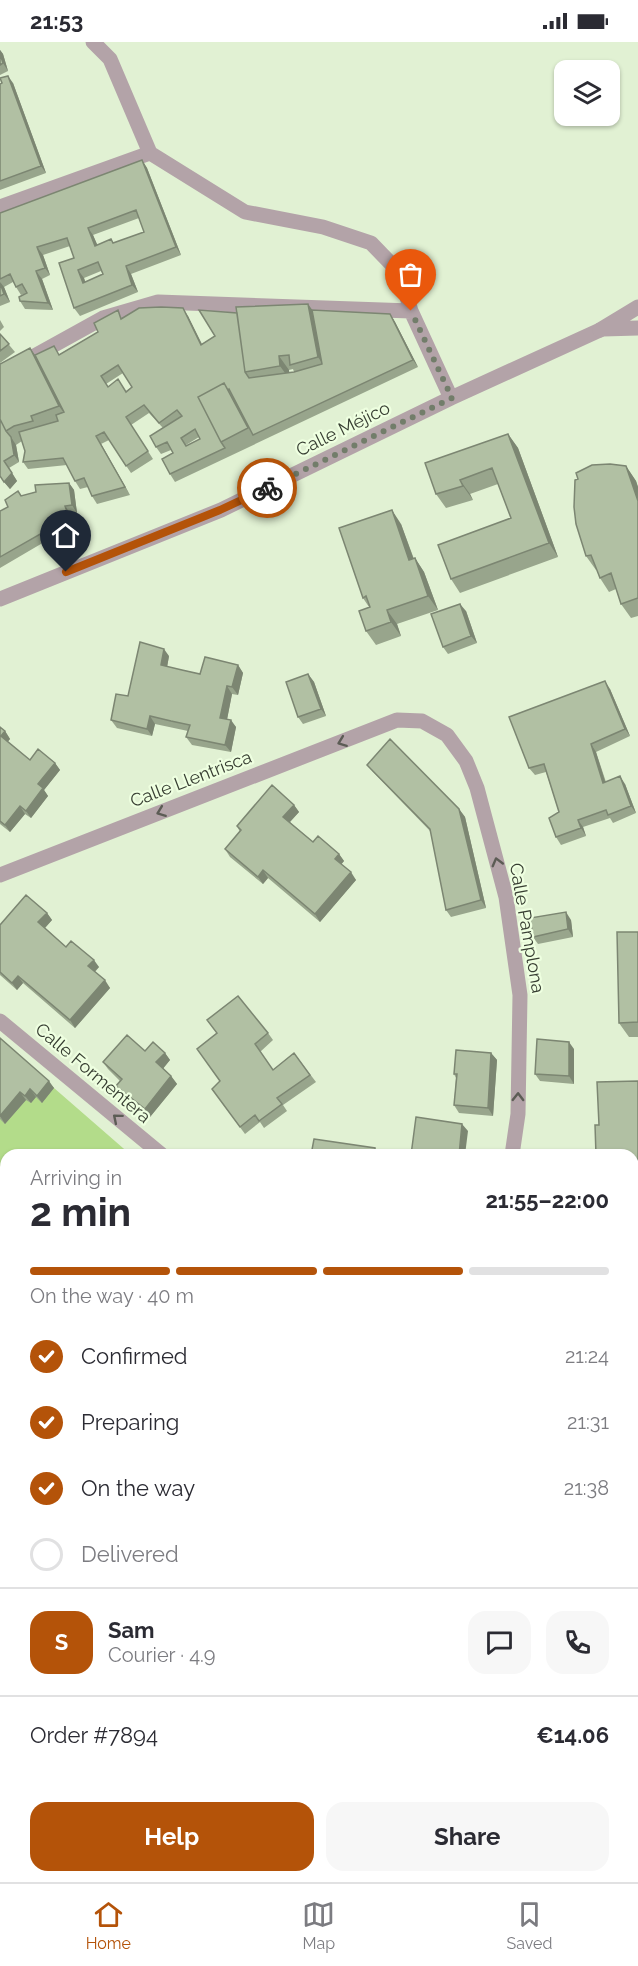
<!DOCTYPE html>
<meta charset="utf-8">
<style>
:root{--surface:#fff;--page:#f7f7f7;--text:#2b2b33;--muted:#7c7c81;--line:#e1e1e2;--accent:#b45309}
body{margin:0;font-family:Raleway,sans-serif;background:var(--page);color:var(--text);height:100vh;display:flex;flex-direction:column;font-size:22px;white-space:nowrap}
*{box-sizing:border-box;margin:0}
p{font-size:20px;color:var(--muted)}
.icon{flex:none;width:33px;height:33px;fill:none;stroke:currentColor;stroke-width:2;stroke-linecap:round;stroke-linejoin:round}
.map{position:relative;flex:1;overflow:hidden}
.sheet{position:absolute;left:0px;top:1107px;width:639px;height:734px;display:flex;flex-direction:column;background:var(--surface);border-radius:18px 18px 0 0;box-shadow:0 2px 4px #0004}
.sheet>*{flex:none}
.tools{position:absolute;left:554px;top:18px;display:grid;gap:12px}
.tools a{display:grid;place-items:center;width:66px;height:66px;border-radius:12px;background:var(--surface);box-shadow:0 2px 4px #0004;font-size:30px}
.pin{position:absolute;display:grid;place-items:center;width:51px;height:51px;color:#fff;margin:-62px -26px;border-radius:50% 50% 50% 0;rotate:-45deg;box-shadow:0 0 6px #0007}
.pin .icon{rotate:45deg}
.courier{position:absolute;display:grid;place-items:center;width:60px;height:60px;margin:-30px;border:4px solid #b45309;border-radius:50%;background:#fff;color:#222;box-shadow:0 2px 8px #0007}
.summary em{font-style:normal;font-weight:700}
.summary div{display:flex;flex-direction:column-reverse}
.summary{display:flex;align-items:center;justify-content:space-between;height:102px;padding:0 30px}
h1{font-size:39px;font-weight:700;line-height:45px}
.bar{display:grid;grid-template-columns:repeat(4,1fr);gap:9px 6px;align-content:center;height:72px;padding:0 30px}
.bar i{height:8px;border-radius:4px;background:var(--line)}
.bar .active{background:var(--accent)}
.bar p{grid-column:span 4}
.line{display:flex;align-items:center;gap:15px;padding:0 30px;border-top:2px solid var(--line)}
.line div{flex:1}
.round{display:grid;place-items:center;flex:none;width:63px;height:63px;border-radius:18px;background:var(--page)}
ol{padding:0 30px;list-style:none}
li{display:flex;align-items:center;gap:18px;height:66px}
li p{margin-inline-start:auto}
li .icon{padding:6px;border-radius:50%;background:var(--accent);color:#fff;stroke-width:4}
li:last-child{color:var(--muted)}
li i{width:33px;height:33px;border:3px solid var(--line);border-radius:50%}
.primary-button{display:flex;gap:12px;margin-top:auto;padding:12px 30px}
.primary-button a{flex:1;height:69px;border-radius:18px;background:var(--accent);color:#fff;font-size:24px;font-weight:700;line-height:69px;text-align:center}
.primary-button a+a{background:var(--page);color:var(--text)}
.status{display:flex;justify-content:space-between;align-items:center;height:42px;padding:0 30px;background:var(--surface);direction:ltr}
.status svg{height:16px;fill:currentColor}
.dock{display:flex;justify-content:space-around;align-items:center;height:84px;border-top:2px solid var(--line);background:var(--surface);font-size:16px;color:var(--muted)}
.dock a{display:grid;justify-items:center;gap:3px}
.dock .active{color:var(--accent)}
.map>svg:first-child{display:block}
</style>
<div class="status"><b>21:53</b><svg viewBox="0 0 49 12"><path d="M0 12V9h3v3zM5 12V6h3v6zM10 12V3h3v9zM15 12V0h3v12zM26 1h20v11H26zM47 4h2v5h-2z"/></svg></div>
<div class="map">
<svg width="638" height="1840" viewBox="0 0 638 1840">
<rect width="100%" height="100%" fill="#e1f1d3"/>
<path fill="#b3dc8a" d="M 0,999 L 131,1113 L 6,1113 L 6,1358 L 0,1353 Z
M 633,1622 L 638,1626 L 638,1840 L 478,1840 L 474,1835 L 633,1834 Z
M 0,1755 L 6,1757 L 6,1834 L 172,1835 L 167,1840 L 0,1840 Z"/>
<g fill="none" stroke-linecap="round" stroke-linejoin="round">
<path stroke="#b3a3a8" stroke-width="15" d="M 93,0 L 110,17 L 150,111 L 245,170 L 323,185 L 371,201 L 400,231 L 411,269
M 0,165 L 150,111
M 0,333 L 103,276 L 158,260 L 411,269 L 451,356
M 0,557 L 221,468 L 451,356 L 600,288
M 0,833 L 397,678 L 422,679 L 447,693 L 466,719 L 477,746 L 506,855 L 520,953 L 518,1072 L 512,1113
M 0,979 L 162,1113
M 633,1622 L 638,1626
M 0,1755 L 6,1757
M 115,1834 L 118,1840
M 474,1834 L 478,1840"/>
<path stroke="#b3a3a8" stroke-width="15" d="M 603,287 L 638,286
M 600,288 L 638,265"/>
</g>
<path fill="#98a58c" fill-rule="evenodd" d="M 0,8 L 3,12 L 8,29 L 0,33 Z
M 13,41 L 46,131 L 0,148 L 0,42 Z
M 142,118 L 147,126 L 181,213 L 131,232 L 138,250 L 80,274 L 74,266 L 74,216 L 70,204 L 43,213 L 50,233 L 42,237 L 53,268 L 25,267 L 20,259 L 27,251 L 21,253 L 16,245 L 13,240 L 4,245 L 10,260 L 0,264 L 0,171 ZM 139,176 L 144,190 L 114,201 L 97,203 L 93,193 ZM 101,229 L 103,232 L 85,240 L 84,236 Z
M 308,262 L 312,268 L 390,272 L 395,280 L 418,325 L 175,440 L 170,432 L 173,411 L 171,408 L 161,412 L 156,405 L 163,386 L 149,371 L 131,383 L 153,417 L 131,431 L 109,398 L 101,402 L 130,453 L 97,462 L 92,454 L 88,445 L 80,447 L 75,439 L 67,423 L 28,427 L 23,420 L 25,409 L 22,399 L 16,403 L 19,420 L 9,426 L 17,439 L 10,447 L 0,435 L 0,322 L 30,306 L 35,313 L 60,312 L 124,275 L 188,274 L 202,302 L 215,294 L 237,271 ZM 293,327 L 294,330 L 289,330 L 289,328 ZM 123,331 L 132,345 L 126,349 L 108,345 L 106,342 ZM 199,395 L 200,397 L 187,404 L 186,403 Z
M 0,278 L 4,285 L 0,289 Z
M 0,292 L 15,310 L 0,321 Z
M 508,392 L 518,406 L 558,515 L 460,551 L 451,537 L 511,476 L 498,442 L 470,452 L 473,458 L 446,466 L 436,452 Z
M 626,424 L 636,439 L 638,445 L 638,574 L 631,576 L 621,562 L 616,547 L 609,550 L 600,536 L 597,528 L 596,528 L 586,514 Z
M 69,441 L 74,448 L 77,471 L 70,471 L 77,487 L 48,501 L 46,499 L 0,526 L 0,469 L 8,465 L 18,449 L 22,454 Z
M 401,482 L 414,517 L 415,516 L 424,530 L 438,568 L 397,582 L 401,594 L 376,603 L 366,589 L 369,565 L 363,556 Z
M 466,569 L 477,601 L 448,612 L 443,605 Z
M 169,614 L 167,625 L 200,632 L 238,623 L 243,631 L 238,653 L 232,652 L 227,677 L 236,685 L 231,710 L 192,703 L 186,695 L 188,689 L 155,682 L 152,694 L 117,686 L 111,678 L 128,654 Z
M 308,632 L 314,640 L 326,674 L 303,682 L 298,675 Z
M 610,647 L 630,694 L 596,710 L 606,740 L 625,742 L 636,771 L 613,781 L 610,776 L 583,785 L 586,794 L 561,803 L 556,795 L 559,770 L 546,730 L 535,733 L 529,726 Z
M 0,685 L 5,689 L 10,697 L 7,700 L 30,718 L 55,721 L 60,728 L 44,748 L 48,754 L 31,776 L 25,772 L 10,790 L 0,782 Z
M 367,723 L 459,767 L 465,775 L 486,866 L 451,875 L 446,868 L 431,790 L 373,730 Z
M 294,763 L 299,770 L 290,780 L 313,800 L 339,812 L 344,819 L 341,822 L 356,838 L 320,880 L 268,836 L 263,842 L 230,815 L 225,807 L 240,790 L 237,784 Z
M 47,871 L 52,878 L 45,886 L 66,905 L 99,925 L 95,930 L 110,946 L 75,986 L 23,941 L 17,948 L 0,933 L 0,883 Z
M 571,878 L 573,895 L 538,902 L 533,895 Z
M 638,890 L 638,995 L 629,995 L 619,981 Z
M 217,991 L 268,991 L 273,998 L 260,1010 L 273,1028 L 294,1011 L 316,1040 L 283,1063 L 287,1069 L 264,1086 L 260,1080 L 245,1092 L 212,1047 L 220,1039 Z
M 0,996 L 54,1046 L 42,1061 L 36,1055 L 31,1061 L 26,1058 L 5,1082 L 0,1077 Z
M 574,1007 L 574,1042 L 540,1039 L 535,1032 Z
M 145,1009 L 165,1011 L 170,1018 L 163,1026 L 171,1034 L 177,1042 L 150,1075 L 121,1051 L 116,1044 L 120,1039 L 108,1027 L 103,1020 Z
M 491,1011 L 497,1018 L 493,1074 L 459,1071 L 454,1063 L 456,1036 L 454,1032 Z
M 638,1039 L 638,1139 L 633,1139 L 633,1113 L 599,1083 Z
M 633,1183 L 638,1183 L 638,1284 L 633,1284 Z
M 633,1365 L 638,1371 L 638,1421 L 633,1425 Z
M 0,1470 L 6,1476 L 6,1631 L 0,1625 Z
M 356,1834 L 404,1834 L 399,1840 L 392,1840 L 391,1839 L 390,1840 L 351,1840 Z"/>
<path fill="#7c8672" d="M 0,8 L 3,12 L 8,29 L 3,21 L 0,12 Z
M 8,34 L 13,41 L 46,131 L 41,124 Z
M 142,118 L 147,126 L 181,213 L 176,205 Z
M 88,186 L 93,193 L 101,211 L 95,204 Z
M 37,205 L 43,213 L 50,233 L 45,226 Z
M 126,224 L 131,232 L 138,250 L 132,243 Z
M 78,228 L 84,236 L 88,248 L 83,241 Z
M 36,229 L 42,237 L 53,268 L 48,261 Z
M 0,240 L 4,245 L 10,260 L 4,252 Z
M 308,262 L 318,276 L 328,330 L 318,315 Z
M 183,266 L 188,274 L 206,311 L 201,303 Z
M 390,272 L 395,280 L 418,325 L 413,318 Z
M 30,306 L 40,320 L 69,378 L 59,364 Z
M 279,314 L 289,328 L 290,338 L 280,324 Z
M 508,392 L 518,406 L 558,515 L 549,501 Z
M 96,394 L 101,402 L 130,453 L 125,445 Z
M 11,395 L 16,403 L 19,420 L 14,413 Z
M 626,424 L 636,439 L 638,445 L 638,459 Z
M 12,431 L 17,439 L 10,447 L 4,440 Z
M 460,438 L 470,452 L 473,458 L 463,444 Z
M 69,441 L 74,448 L 77,471 L 72,463 Z
M 65,464 L 70,471 L 77,487 L 71,480 Z
M 392,468 L 401,482 L 419,532 L 409,518 Z
M 415,516 L 424,530 L 438,568 L 428,554 Z
M 460,562 L 466,569 L 477,601 L 471,594 Z
M 387,568 L 397,582 L 401,594 L 391,580 Z
M 164,607 L 169,614 L 166,631 L 161,623 Z
M 238,623 L 243,631 L 238,653 L 232,645 Z
M 308,632 L 314,640 L 326,674 L 321,667 Z
M 605,639 L 610,647 L 630,694 L 625,687 Z
M 227,644 L 232,652 L 226,683 L 220,676 Z
M 150,674 L 155,682 L 152,694 L 147,687 Z
M 231,678 L 236,685 L 231,710 L 225,703 Z
M 5,689 L 10,697 L 6,702 L 1,694 Z
M 591,702 L 596,710 L 608,749 L 603,741 Z
M 55,721 L 60,728 L 44,748 L 48,754 L 31,776 L 26,769 L 38,742 Z
M 620,734 L 625,742 L 636,771 L 631,764 Z
M 294,763 L 299,770 L 288,782 L 283,775 Z
M 20,764 L 25,772 L 10,790 L 5,783 Z
M 459,767 L 465,775 L 486,866 L 481,858 Z
M 578,778 L 583,785 L 586,794 L 581,786 Z
M 339,812 L 344,819 L 340,824 L 335,817 Z
M 263,828 L 268,836 L 263,842 L 258,835 Z
M 351,830 L 356,838 L 320,880 L 315,872 Z
M 566,870 L 571,878 L 573,895 L 568,887 Z
M 47,871 L 52,878 L 43,888 L 38,880 Z
M 94,918 L 99,925 L 93,931 L 88,924 Z
M 18,934 L 23,941 L 17,948 L 12,941 Z
M 105,938 L 110,946 L 75,986 L 70,978 Z
M 569,1000 L 574,1007 L 574,1042 L 569,1034 Z
M 165,1011 L 170,1018 L 162,1028 L 156,1020 Z
M 491,1011 L 497,1018 L 493,1074 L 488,1066 Z
M 171,1034 L 177,1042 L 150,1075 L 145,1067 Z
M 49,1039 L 54,1046 L 42,1061 L 37,1054 Z
M 30,1047 L 36,1055 L 31,1061 L 25,1054 Z
M 20,1050 L 26,1058 L 5,1082 L 0,1074 Z
M 462,1082 L 468,1089 L 465,1113 L 459,1113 Z
M 375,1106 L 380,1113 L 374,1113 Z
M 6,1519 L 6,1539 L 0,1530 L 0,1526 Z
M 6,1614 L 6,1629 L 0,1621 Z
M 312,1834 L 321,1834 L 322,1835 L 318,1840 Z
M 383,1834 L 388,1834 L 391,1839 L 390,1840 L 378,1840 Z"/>
<path fill="#b1c0a3" stroke="#7c8672" stroke-width="1.5" fill-rule="evenodd" d="M 0,12 L 3,21 L 0,23 Z
M 8,34 L 41,124 L 0,139 L 0,42 L 2,41 L 0,36 Z
M 142,118 L 176,205 L 126,224 L 132,243 L 74,266 L 59,221 L 74,216 L 67,196 L 37,205 L 45,226 L 36,229 L 48,261 L 20,259 L 19,255 L 27,251 L 22,242 L 16,245 L 10,232 L 0,237 L 0,171 ZM 136,168 L 144,190 L 113,201 L 111,197 L 95,204 L 88,186 ZM 98,220 L 103,232 L 83,241 L 78,228 Z
M 0,241 L 4,252 L 0,254 Z
M 308,262 L 318,315 L 290,323 L 289,313 L 279,314 L 280,324 L 245,330 L 236,265 Z
M 161,265 L 183,266 L 201,303 L 215,294 L 199,268 L 237,271 L 245,330 L 249,336 L 294,330 L 322,322 L 312,268 L 390,272 L 413,318 L 253,393 L 229,347 L 228,348 L 224,341 L 198,355 L 221,400 L 225,406 L 170,432 L 162,417 L 173,411 L 167,400 L 156,405 L 150,394 L 182,374 L 177,368 L 159,381 L 144,363 L 126,375 L 148,409 L 126,424 L 104,390 L 96,394 L 125,445 L 92,454 L 84,436 L 75,439 L 63,416 L 23,420 L 25,409 L 19,390 L 58,379 L 56,373 L 64,370 L 35,313 L 54,304 L 59,313 L 98,290 L 94,281 L 118,268 L 121,277 L 139,266 ZM 118,323 L 132,345 L 126,350 L 118,337 L 108,345 L 101,334 ZM 195,387 L 200,397 L 186,404 L 181,396 Z
M 0,292 L 9,302 L 0,309 Z
M 30,306 L 59,364 L 31,374 L 33,379 L 14,384 L 6,389 L 0,377 L 0,322 Z
M 224,341 L 248,386 L 221,400 L 198,355 Z
M 0,377 L 6,389 L 11,395 L 14,413 L 4,419 L 12,431 L 4,440 L 0,434 Z
M 508,392 L 549,501 L 451,537 L 438,503 L 511,476 L 492,426 L 460,438 L 463,444 L 436,452 L 425,421 Z
M 610,422 L 626,424 L 638,459 L 638,556 L 621,562 L 611,531 L 600,536 L 591,513 L 586,514 L 576,482 L 574,465 L 575,438 L 578,437 L 576,431 L 592,423 Z
M 69,441 L 72,463 L 65,464 L 71,480 L 43,493 L 42,491 L 0,515 L 0,469 L 8,465 L 5,458 L 18,449 L 21,454 L 36,450 L 35,443 Z
M 392,468 L 409,518 L 415,516 L 428,554 L 387,568 L 391,580 L 366,589 L 359,569 L 370,565 L 366,554 L 363,556 L 339,486 Z
M 460,562 L 471,594 L 443,605 L 431,572 Z
M 140,600 L 164,607 L 161,623 L 182,628 L 200,632 L 205,615 L 238,623 L 232,645 L 227,644 L 220,676 L 231,678 L 225,703 L 186,695 L 190,683 L 171,679 L 150,674 L 147,687 L 111,678 L 116,652 L 128,654 Z
M 308,632 L 321,667 L 298,675 L 286,640 Z
M 605,639 L 625,687 L 591,702 L 603,741 L 620,734 L 631,764 L 608,773 L 606,768 L 578,778 L 581,786 L 556,795 L 549,776 L 559,770 L 544,722 L 529,726 L 509,675 Z
M 0,685 L 5,689 L 1,694 L 30,718 L 38,707 L 55,721 L 38,742 L 43,746 L 26,769 L 20,764 L 5,783 L 0,779 Z
M 390,697 L 459,767 L 481,858 L 446,868 L 430,787 L 367,723 Z
M 272,743 L 294,763 L 283,775 L 313,800 L 318,794 L 339,812 L 335,817 L 351,830 L 315,872 L 263,828 L 258,835 L 225,807 L 241,788 L 237,784 Z
M 26,853 L 47,871 L 38,880 L 66,905 L 71,899 L 94,918 L 88,924 L 105,938 L 70,978 L 18,934 L 12,941 L 0,930 L 0,883 Z
M 566,870 L 568,887 L 533,895 L 530,876 Z
M 617,890 L 638,890 L 638,980 L 619,981 Z
M 238,954 L 268,991 L 255,1002 L 273,1028 L 294,1011 L 310,1033 L 277,1056 L 282,1062 L 259,1079 L 255,1073 L 240,1085 L 212,1047 L 220,1039 L 197,1007 L 217,991 L 207,978 Z
M 127,993 L 145,1009 L 153,1000 L 165,1011 L 156,1020 L 171,1034 L 145,1067 L 116,1044 L 122,1037 L 103,1020 Z
M 0,996 L 49,1039 L 37,1054 L 30,1047 L 25,1054 L 20,1050 L 0,1074 Z
M 537,997 L 569,1000 L 569,1034 L 535,1032 Z
M 456,1008 L 491,1011 L 488,1066 L 454,1063 L 457,1032 L 454,1032 Z
M 638,1039 L 638,1124 L 633,1125 L 633,1113 L 596,1113 L 595,1083 L 599,1083 L 597,1040 Z
M 416,1075 L 462,1082 L 459,1113 L 411,1113 Z
M 314,1097 L 375,1106 L 374,1113 L 311,1113 Z
M 633,1183 L 638,1183 L 638,1269 L 633,1269 Z
M 633,1365 L 638,1371 L 638,1399 L 633,1403 Z
M 0,1470 L 6,1476 L 6,1519 L 0,1526 Z
M 0,1530 L 6,1535 L 6,1614 L 0,1621 Z
M 245,1834 L 313,1834 L 319,1840 L 251,1840 Z
M 356,1834 L 383,1834 L 378,1840 L 351,1840 Z"/>
<defs><path id="oneway-chevron" d="M-2-3.5L2.5 0L-2 3.5" fill="none" stroke-width="1.6" stroke-linecap="round" stroke-linejoin="round" transform="scale(1.5)"/></defs>
<g stroke="#5c5c55">
<use href="#oneway-chevron" transform="translate(342 700) rotate(159)"/>
<use href="#oneway-chevron" transform="translate(161 770) rotate(159)"/>
<use href="#oneway-chevron" transform="translate(497 820) rotate(-105)"/>
<use href="#oneway-chevron" transform="translate(518 1055) rotate(-89)"/>
<use href="#oneway-chevron" transform="translate(117 1076) rotate(-140)"/>
</g>
<g fill="none" stroke-linecap="round" stroke-linejoin="round">
<path stroke="#727d6a" stroke-width="6" stroke-dasharray="0 10.8" d="M 267,446 L 452,356 L 411,269"/>
<path stroke="#b45309" stroke-width="8" d="M 66,530 L 220,468 L 267,446"/>
</g>
<g text-anchor="middle" stroke-width="4.5" stroke-linejoin="round" paint-order="stroke">
<g font-size="18" fill="#373e32" stroke="#eeffe0">
<text transform="translate(343 387) rotate(-26)" y="6">Calle Méjico</text>
<text transform="translate(191 737) rotate(-21)" y="6">Calle Llentrisca</text>
<text transform="translate(527 886) rotate(80)" y="6">Calle Pamplona</text>
<text transform="translate(93 1031) rotate(40)" y="6">Calle Formentera</text>
</g>
</g>
</svg>
<div class="tools">
<a><svg class="icon" aria-label="layers" viewBox="0 0 24 24"><path d="M12 4l9 5-9 5-9-5zM3 14l9 5 9-5"/></svg></a>
</div>
<div class="pin" style="left:411px;top:269px;background:#ea580c"><svg class="icon" aria-label="bag" viewBox="0 0 24 24"><path d="M5 8h14l-1 12H6zM9 8a3 3 0 0 1 6 0"/></svg></div>
<div class="pin" style="left:66px;top:530px;background:#1f2937"><svg class="icon" aria-label="home" viewBox="0 0 24 24"><path d="M3 11l9-7 9 7M6 9v11h12V9"/></svg></div>
<div class="courier" style="left:267px;top:446px"><svg class="icon" aria-label="bike" viewBox="0 0 24 24"><circle cx="6" cy="16" r="4"/><circle cx="18" cy="16" r="4"/><path d="M6 16l4-8h5l3 8M10 8l3 8H6M13 5h3"/></svg></div>
<section class="sheet">
<div class="summary"><div><h1>2 min</h1><p>Arriving in</p></div><em>21:55–22:00</em></div>
<div class="bar"><i class="active"></i><i class="active"></i><i class="active"></i><i></i><p>On the way · 40 m</p></div>
<ol>
<li><svg class="icon" aria-label="check" viewBox="0 0 24 24"><path d="M5 12l5 5 9-10"/></svg>Confirmed<p>21:24</p></li>
<li><svg class="icon" aria-label="check" viewBox="0 0 24 24"><path d="M5 12l5 5 9-10"/></svg>Preparing<p>21:31</p></li>
<li><svg class="icon" aria-label="check" viewBox="0 0 24 24"><path d="M5 12l5 5 9-10"/></svg>On the way<p>21:38</p></li>
<li><i></i>Delivered</li>
</ol>
<div class="line" style="height:108px"><b class="round" style="background:var(--accent);color:#fff">S</b><div><b>Sam</b><p>Courier · 4.9</p></div><a class="round"><svg class="icon" aria-label="chat" viewBox="0 0 24 24"><path d="M4 5h16v11H9l-5 4z"/></svg></a><a class="round"><svg class="icon" aria-label="phone" viewBox="0 0 24 24"><path d="M5 4h4l2 5-3 2q2 4 5 5l2-3 5 2v4C11 20 4 13 5 4z"/></svg></a></div>
<div class="line" style="height:78px"><div>Order #7894</div><b>€14.06</b></div>
<div class="primary-button"><a>Help</a><a>Share</a></div>
</section>
</div>
<nav class="dock">
<a class="active"><svg class="icon" aria-label="home" viewBox="0 0 24 24"><path d="M3 11l9-7 9 7M6 9v11h12V9"/></svg>Home</a>
<a><svg class="icon" aria-label="map" viewBox="0 0 24 24"><path d="M3 6l6-2 6 2 6-2v14l-6 2-6-2-6 2zM9 4v14M15 6v14"/></svg>Map</a>
<a><svg class="icon" aria-label="saved" viewBox="0 0 24 24"><path d="M7 4h10v16l-5-4-5 4z"/></svg>Saved</a>
</nav>
